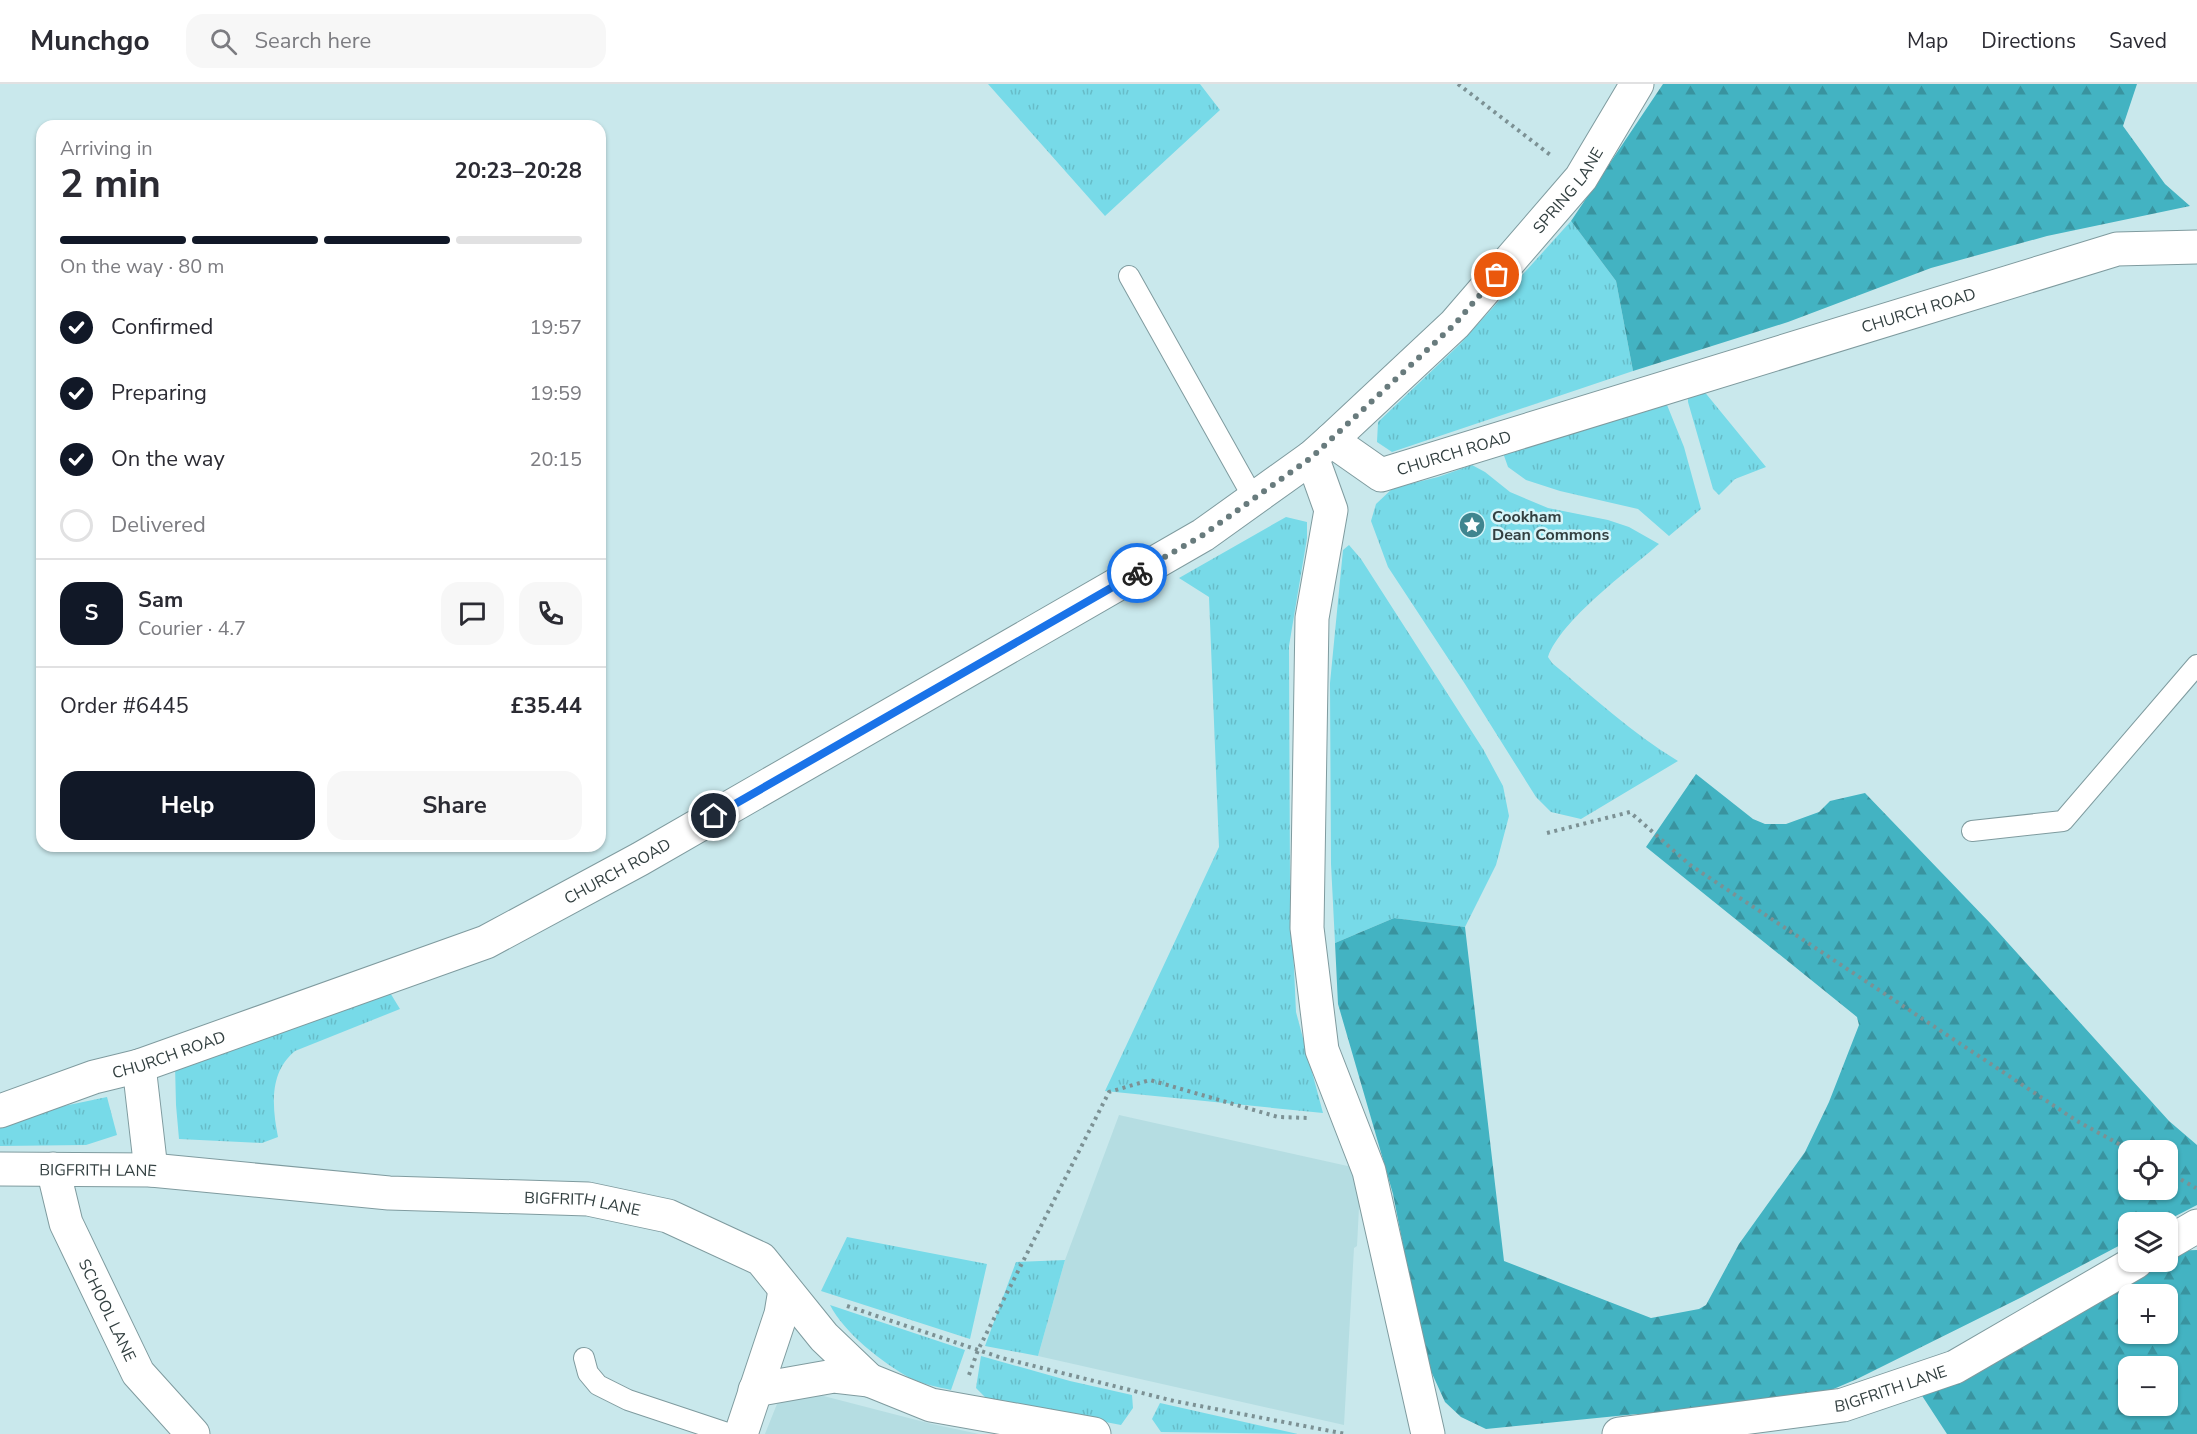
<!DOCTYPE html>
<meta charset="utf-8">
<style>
:root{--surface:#fff;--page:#f7f7f7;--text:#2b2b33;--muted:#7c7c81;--line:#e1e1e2;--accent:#111827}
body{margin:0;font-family:"Nunito Sans",sans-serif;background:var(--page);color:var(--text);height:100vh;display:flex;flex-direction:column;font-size:22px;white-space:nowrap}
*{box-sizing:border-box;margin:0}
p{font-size:20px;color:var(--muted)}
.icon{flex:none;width:33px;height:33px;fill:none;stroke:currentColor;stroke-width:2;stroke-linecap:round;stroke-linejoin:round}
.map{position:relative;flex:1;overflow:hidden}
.sheet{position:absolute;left:36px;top:36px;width:570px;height:732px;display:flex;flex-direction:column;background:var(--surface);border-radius:18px;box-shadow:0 2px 4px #0004}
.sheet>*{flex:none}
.tools{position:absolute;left:2118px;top:1056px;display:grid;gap:12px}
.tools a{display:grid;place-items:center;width:60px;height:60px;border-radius:12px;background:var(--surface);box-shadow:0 2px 4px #0004;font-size:30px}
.pin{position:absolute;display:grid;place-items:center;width:51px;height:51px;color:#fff;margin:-26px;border:3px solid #fff;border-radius:50%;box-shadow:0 2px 6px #0007}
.courier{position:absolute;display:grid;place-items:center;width:60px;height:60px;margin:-30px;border:4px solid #1a73e8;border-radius:50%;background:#fff;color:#222;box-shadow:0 2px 8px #0007}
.overview em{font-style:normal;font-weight:700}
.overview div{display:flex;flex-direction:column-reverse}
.overview{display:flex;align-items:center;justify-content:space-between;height:102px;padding:0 24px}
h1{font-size:39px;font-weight:700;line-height:45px}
.bar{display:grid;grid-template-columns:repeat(4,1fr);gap:9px 6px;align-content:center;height:72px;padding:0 24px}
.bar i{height:8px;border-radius:4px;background:var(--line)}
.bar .current{background:var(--accent)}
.bar p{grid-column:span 4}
.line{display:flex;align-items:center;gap:15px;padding:0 24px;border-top:2px solid var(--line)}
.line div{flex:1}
.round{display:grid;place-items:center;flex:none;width:63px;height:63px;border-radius:18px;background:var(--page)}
ol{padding:0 24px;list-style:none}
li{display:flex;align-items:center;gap:18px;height:66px}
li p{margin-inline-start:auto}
li .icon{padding:6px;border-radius:50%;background:var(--accent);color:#fff;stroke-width:4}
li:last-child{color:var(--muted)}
li i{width:33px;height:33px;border:3px solid var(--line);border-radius:50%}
.cta{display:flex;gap:12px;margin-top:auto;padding:12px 24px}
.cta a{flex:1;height:69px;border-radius:18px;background:var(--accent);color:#fff;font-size:24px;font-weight:700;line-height:69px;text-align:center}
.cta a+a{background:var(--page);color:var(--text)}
header{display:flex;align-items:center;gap:36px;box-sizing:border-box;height:84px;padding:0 30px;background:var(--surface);border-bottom:2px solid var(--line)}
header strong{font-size:28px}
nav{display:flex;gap:33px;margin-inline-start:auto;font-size:21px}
.search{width:420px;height:54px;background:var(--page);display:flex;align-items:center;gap:15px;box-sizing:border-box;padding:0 21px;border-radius:18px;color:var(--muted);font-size:22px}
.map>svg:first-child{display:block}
</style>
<header>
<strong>Munchgo</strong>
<div class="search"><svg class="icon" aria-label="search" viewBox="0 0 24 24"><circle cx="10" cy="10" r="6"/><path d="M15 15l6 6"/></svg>Search here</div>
<nav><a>Map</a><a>Directions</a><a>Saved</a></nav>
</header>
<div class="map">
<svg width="2197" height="1350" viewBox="0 0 2197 1350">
<defs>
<pattern id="grass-tufts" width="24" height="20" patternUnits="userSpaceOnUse" patternTransform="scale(1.5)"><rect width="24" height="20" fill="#77dae8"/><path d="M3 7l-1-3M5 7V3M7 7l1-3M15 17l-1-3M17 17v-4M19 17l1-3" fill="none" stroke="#67bcc8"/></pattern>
<pattern id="forest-firs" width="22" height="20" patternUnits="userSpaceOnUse" patternTransform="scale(1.5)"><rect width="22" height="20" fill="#43b3c2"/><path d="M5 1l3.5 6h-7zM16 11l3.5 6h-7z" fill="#39939f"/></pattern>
</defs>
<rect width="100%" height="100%" fill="#c9e8ec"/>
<path fill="#b5dde2" d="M 1119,1031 L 1361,1085 L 1357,1162 L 1354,1164 L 1344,1341 L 1038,1272 L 1065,1176 Z
M 812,1309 L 932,1340 L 979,1350 L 765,1350 L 777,1320 L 786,1311 Z"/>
<path fill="url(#grass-tufts)" d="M 988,0 L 1200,0 L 1220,26 L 1105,132 Z
M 1571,137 L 1616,197 L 1633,287 L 1392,368 L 1377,358 L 1378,338 L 1460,260 Z
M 1688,305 L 1703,306 L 1766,383 L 1735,395 L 1719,411 L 1713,405 L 1688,318 Z
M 1663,311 L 1684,363 L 1701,425 L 1669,452 L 1638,425 L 1560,407 L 1526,396 L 1508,383 L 1502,366 Z
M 1472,381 L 1485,388 L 1510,408 L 1548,424 L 1608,436 L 1629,443 L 1659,460 C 1628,487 1561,536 1548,573 L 1552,579 C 1593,613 1632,649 1678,677 L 1581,735 L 1551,728 L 1536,713 L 1465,600 L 1388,483 L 1371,437 L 1376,420 L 1393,404 L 1438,393 Z
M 1286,433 L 1307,438 L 1307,454 L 1289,562 L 1290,799 L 1296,928 L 1323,1029 L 1105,1007 L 1219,763 L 1209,513 L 1179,494 Z
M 1349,461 L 1361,475 L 1483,665 L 1503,702 L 1509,732 L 1496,781 L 1465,843 L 1394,834 L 1335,859 L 1331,780 L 1330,599 L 1343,466 Z
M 389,907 L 400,925 L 295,967 C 269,988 272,1023 278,1053 L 262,1059 L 179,1055 L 176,1021 L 175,981 Z
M 107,1013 L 117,1051 L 86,1061 L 0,1062 L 0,1043 L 59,1023 Z
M 847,1153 L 987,1180 L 970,1255 L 821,1207 Z
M 1065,1176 L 1038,1272 L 985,1262 L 1016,1178 Z
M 830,1221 L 965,1266 L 951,1306 C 938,1303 922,1300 910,1294 C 883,1279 844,1249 830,1221 Z
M 981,1272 L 1070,1297 L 1132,1311 L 1133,1324 L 1121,1341 L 987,1315 L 976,1304 Z
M 1160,1319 L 1298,1350 L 1161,1348 L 1152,1335 Z"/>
<path fill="url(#forest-firs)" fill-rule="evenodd" d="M 1663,0 L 2137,0 L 2123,42 L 2165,100 L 2190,122 L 2047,152 L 1931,184 L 1788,238 L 1633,287 L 1616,197 L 1571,137 Z
M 1696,690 L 1753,735 L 1765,740 L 1786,740 L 1819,728 L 1830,717 L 1865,709 L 1990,839 L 2169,1037 L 2197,1061 L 2197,1121 L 2164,1138 L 2128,1138 L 2128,1157 L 2022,1213 L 1857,1295 L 1803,1318 L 1732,1331 L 1637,1330 L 1486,1345 L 1461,1333 L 1445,1318 L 1425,1274 L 1393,1110 L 1338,920 L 1335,859 L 1394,834 L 1465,843 L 1504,1177 L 1651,1234 L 1699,1225 L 1706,1221 L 1739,1160 L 1805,1068 L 1829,1018 L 1859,941 L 1857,933 L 1646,763 ZM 2128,1066 L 2168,1066 L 2168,1106 L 2128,1106 Z
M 2197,1166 L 2197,1350 L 1947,1350 L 1917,1304 L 2101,1208 L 2153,1178 L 2168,1178 L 2168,1169 L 2171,1167 ZM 2128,1210 L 2168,1210 L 2168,1250 L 2128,1250 ZM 2128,1282 L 2168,1282 L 2168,1322 L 2128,1322 Z"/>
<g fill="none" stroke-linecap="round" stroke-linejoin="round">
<defs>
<path id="lane" d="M 1129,192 L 1254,415
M 1972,747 L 2063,737 L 2197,581
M 584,1274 L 588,1289 L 598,1301 L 628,1316 L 730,1350"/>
<g id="street">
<path id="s1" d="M 1331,356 L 1455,240 L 1581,94 L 1637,0"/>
<path d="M 1312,373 L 1331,426 L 1312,534 L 1307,844 L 1322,966 L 1369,1087 L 1428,1350"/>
<path d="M 139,982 L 151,1086"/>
<path id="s2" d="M 0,1027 L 94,993 L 139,982 L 486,858 L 640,775 L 1203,451 L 1312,373 L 1331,356 L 1381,391 L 2117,165 L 2197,163"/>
<path id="s3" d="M 0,1085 L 151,1086 L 389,1109 L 588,1115 L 668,1132 L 761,1175 L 824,1253 L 869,1296 L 931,1321 L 1094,1350"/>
<path id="s4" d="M 53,1085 L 66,1139 L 138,1289 L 193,1350"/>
<path d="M 2168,1159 L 2197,1142"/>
<path d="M 755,1306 L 834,1292 L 869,1296"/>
<path d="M 741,1350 L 781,1230 L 785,1206"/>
<path id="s5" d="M 1619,1350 L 1843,1321 L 1955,1283 L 2136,1178"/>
</g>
</defs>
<use href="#lane" stroke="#7f9b9f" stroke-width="22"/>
<use href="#street" stroke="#7f9b9f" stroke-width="35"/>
<path stroke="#7c9194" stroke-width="4" stroke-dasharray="3 4.5" stroke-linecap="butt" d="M 1458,0 L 1553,73
M 1547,749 L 1630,728 L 1690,781 L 2077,1037 L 2130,1066
M 2168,1088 L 2196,1104
M 847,1222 L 1002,1274 L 1174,1317 L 1346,1350
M 969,1291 L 978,1266 L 1109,1008 L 1150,996 L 1278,1033 L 1310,1034"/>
<use href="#lane" stroke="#fff" stroke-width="20"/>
<use href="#street" stroke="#fff" stroke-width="33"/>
</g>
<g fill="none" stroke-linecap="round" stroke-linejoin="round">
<path stroke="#687b7d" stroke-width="6" stroke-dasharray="0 10.8" d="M 1137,489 L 1203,451 L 1312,373 L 1455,240 L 1497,191"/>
<path stroke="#1a73e8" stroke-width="8" d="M 714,732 L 1137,489"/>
</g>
<defs>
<symbol id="sight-disc" viewBox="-11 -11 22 22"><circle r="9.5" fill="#3f858f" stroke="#d6f5f9"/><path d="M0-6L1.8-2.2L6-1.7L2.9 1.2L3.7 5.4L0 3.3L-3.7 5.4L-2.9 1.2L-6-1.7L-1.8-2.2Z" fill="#fff"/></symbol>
</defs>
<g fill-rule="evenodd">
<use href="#sight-disc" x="1457" y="426" width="30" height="30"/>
</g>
<g text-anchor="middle" stroke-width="5" stroke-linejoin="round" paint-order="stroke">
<g font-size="16" fill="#334041" stroke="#d6f5f9">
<text dy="6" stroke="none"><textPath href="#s1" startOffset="345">SPRING LANE</textPath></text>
<text dy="6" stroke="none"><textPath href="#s2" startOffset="2122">CHURCH ROAD</textPath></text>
<text dy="6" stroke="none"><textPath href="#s2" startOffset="1636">CHURCH ROAD</textPath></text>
<text dy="6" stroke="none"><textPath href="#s2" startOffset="664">CHURCH ROAD</textPath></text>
<text dy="6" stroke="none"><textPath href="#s2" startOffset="178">CHURCH ROAD</textPath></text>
<text dy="6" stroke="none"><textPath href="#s3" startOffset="98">BIGFRITH LANE</textPath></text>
<text dy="6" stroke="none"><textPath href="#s3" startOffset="584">BIGFRITH LANE</textPath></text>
<text dy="6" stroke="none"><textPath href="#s4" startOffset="152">SCHOOL LANE</textPath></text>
<text dy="6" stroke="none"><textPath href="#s5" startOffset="276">BIGFRITH LANE</textPath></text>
</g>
<g font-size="16" font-weight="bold" fill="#334041" stroke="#d6f5f9" text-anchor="start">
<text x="1492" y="438">Cookham<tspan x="1492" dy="18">Dean Commons</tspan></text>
</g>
</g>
</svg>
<div class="tools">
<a><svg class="icon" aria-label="locate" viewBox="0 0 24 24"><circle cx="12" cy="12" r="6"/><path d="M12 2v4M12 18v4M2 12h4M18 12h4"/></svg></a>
<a><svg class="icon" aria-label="layers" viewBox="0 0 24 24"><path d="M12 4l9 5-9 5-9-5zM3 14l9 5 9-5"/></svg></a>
<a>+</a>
<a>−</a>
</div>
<div class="pin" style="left:1497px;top:191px;background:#ea580c"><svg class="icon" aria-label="bag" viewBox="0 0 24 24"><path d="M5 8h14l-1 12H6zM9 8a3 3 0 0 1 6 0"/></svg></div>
<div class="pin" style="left:714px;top:732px;background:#1f2937"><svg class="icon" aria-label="home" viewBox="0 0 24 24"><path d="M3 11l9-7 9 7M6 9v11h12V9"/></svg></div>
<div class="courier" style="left:1137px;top:489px"><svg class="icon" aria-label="bike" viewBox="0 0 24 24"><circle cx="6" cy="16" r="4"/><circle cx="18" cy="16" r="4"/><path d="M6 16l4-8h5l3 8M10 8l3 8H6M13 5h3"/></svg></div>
<section class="sheet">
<div class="overview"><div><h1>2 min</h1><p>Arriving in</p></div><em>20:23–20:28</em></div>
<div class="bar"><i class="current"></i><i class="current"></i><i class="current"></i><i></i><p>On the way · 80 m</p></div>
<ol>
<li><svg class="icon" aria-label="check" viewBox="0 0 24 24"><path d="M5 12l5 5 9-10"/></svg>Confirmed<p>19:57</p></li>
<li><svg class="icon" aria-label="check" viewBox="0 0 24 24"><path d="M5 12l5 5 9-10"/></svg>Preparing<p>19:59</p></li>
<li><svg class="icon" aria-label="check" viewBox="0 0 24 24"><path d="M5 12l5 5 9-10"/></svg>On the way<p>20:15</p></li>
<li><i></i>Delivered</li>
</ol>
<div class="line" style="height:108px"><b class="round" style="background:var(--accent);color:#fff">S</b><div><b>Sam</b><p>Courier · 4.7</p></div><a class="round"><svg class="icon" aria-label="chat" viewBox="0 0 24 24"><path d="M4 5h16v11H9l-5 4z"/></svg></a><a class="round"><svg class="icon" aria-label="phone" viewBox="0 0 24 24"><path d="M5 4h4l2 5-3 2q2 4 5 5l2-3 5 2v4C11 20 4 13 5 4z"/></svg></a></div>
<div class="line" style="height:78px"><div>Order #6445</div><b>£35.44</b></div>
<div class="cta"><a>Help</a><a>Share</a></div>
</section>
</div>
